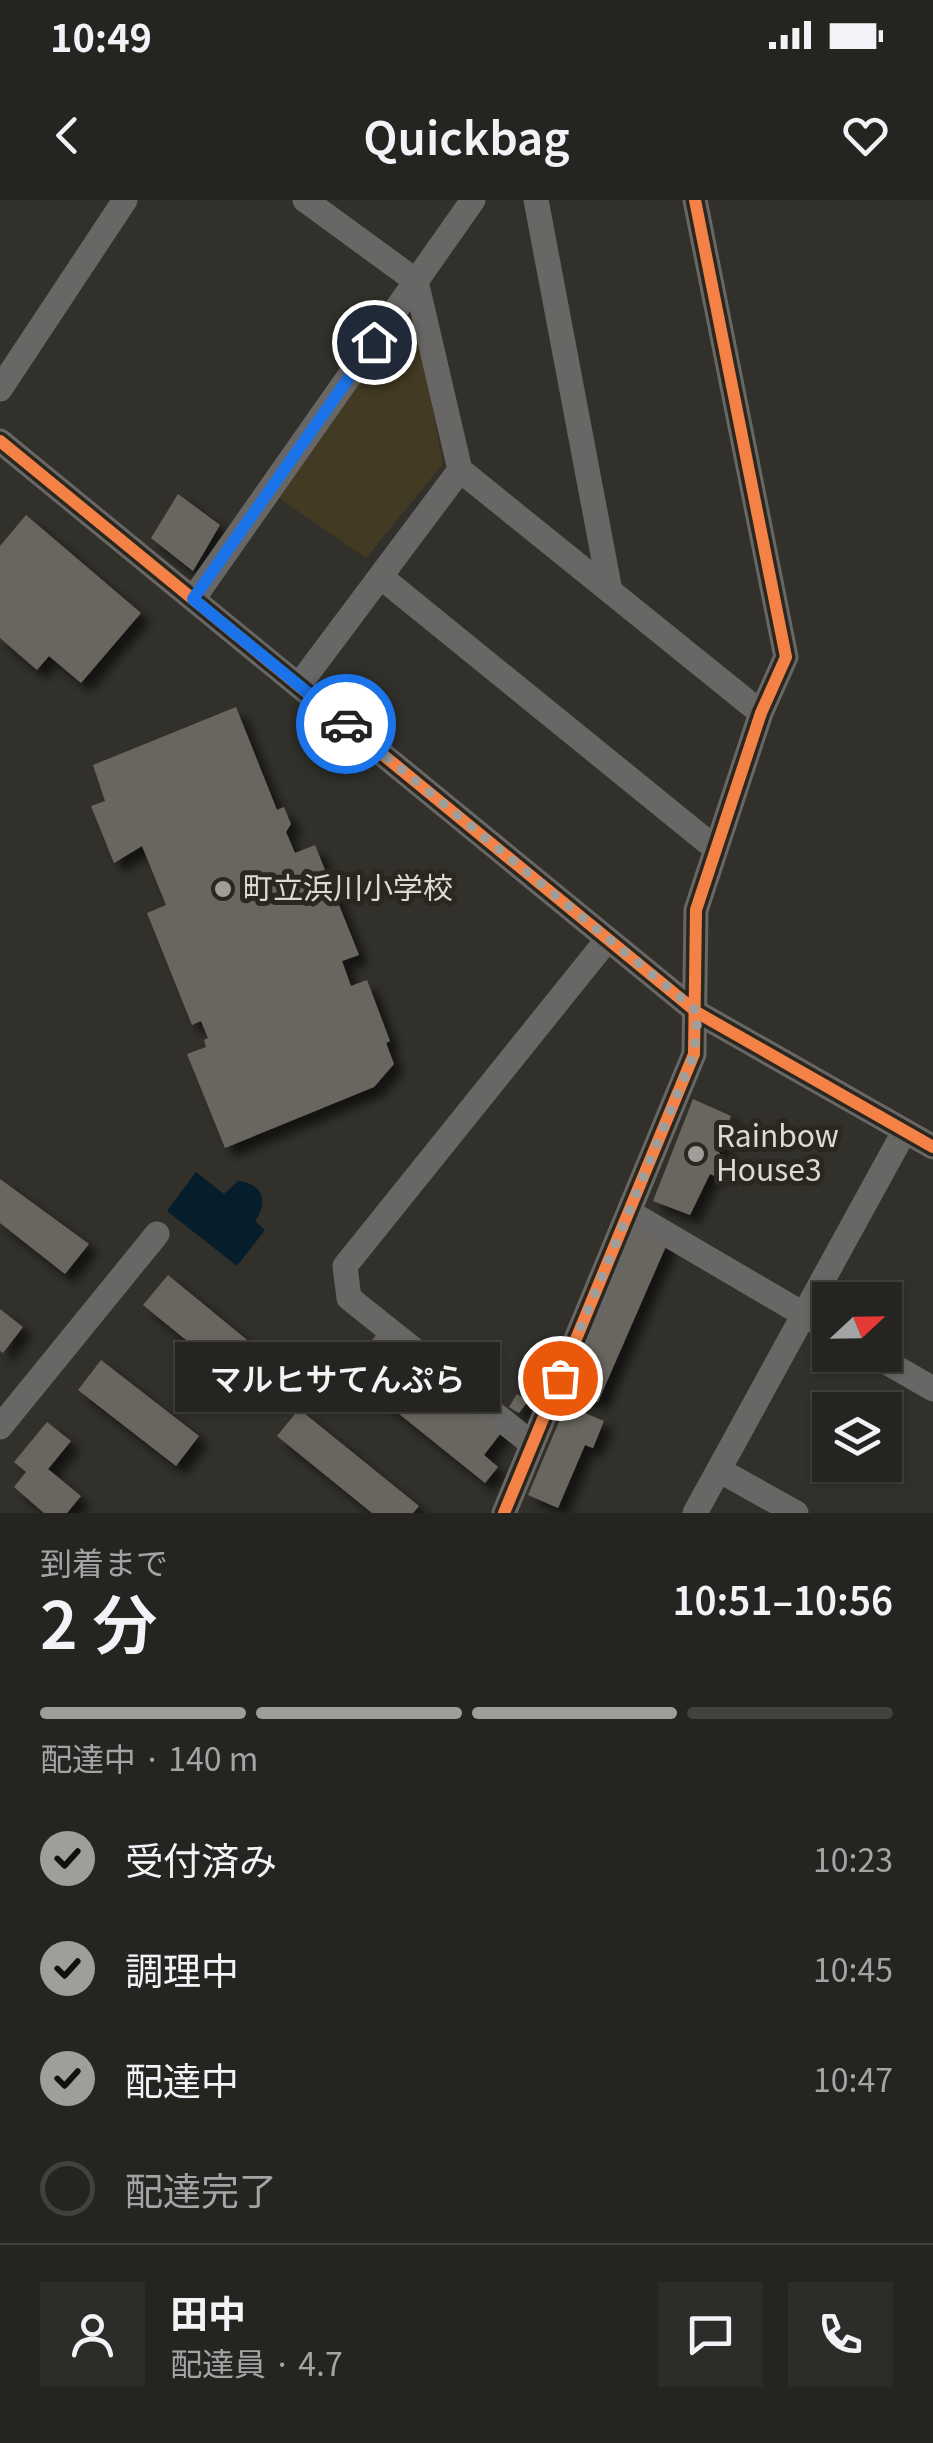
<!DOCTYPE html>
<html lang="ja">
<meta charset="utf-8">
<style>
:root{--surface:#252420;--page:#2d2c29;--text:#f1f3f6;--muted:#a3a4a5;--line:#42413e;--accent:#a09e9a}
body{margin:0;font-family:Georgia,"Noto Sans JP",serif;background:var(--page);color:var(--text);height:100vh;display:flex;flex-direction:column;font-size:38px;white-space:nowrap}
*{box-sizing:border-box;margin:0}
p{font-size:32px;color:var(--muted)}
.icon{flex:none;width:55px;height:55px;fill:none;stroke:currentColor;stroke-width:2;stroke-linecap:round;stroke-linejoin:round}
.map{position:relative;height:1313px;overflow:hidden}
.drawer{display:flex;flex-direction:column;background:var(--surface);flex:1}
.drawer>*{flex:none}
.needle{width:65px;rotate:68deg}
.tools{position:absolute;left:812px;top:1082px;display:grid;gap:20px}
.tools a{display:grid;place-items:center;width:90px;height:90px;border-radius:0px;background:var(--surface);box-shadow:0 2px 8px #0004,0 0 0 2px var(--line);font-size:50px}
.pin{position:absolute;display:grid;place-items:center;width:85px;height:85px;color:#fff;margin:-42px;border:5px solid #fff;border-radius:50%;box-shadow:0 2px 10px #0007}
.courier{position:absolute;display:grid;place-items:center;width:100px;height:100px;margin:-50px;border:8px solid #1a73e8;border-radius:50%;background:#fff;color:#222;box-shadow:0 2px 12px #0007}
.bubble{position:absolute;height:70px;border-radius:0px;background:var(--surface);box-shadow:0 2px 8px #0004,0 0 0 2px var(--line);font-size:32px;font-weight:600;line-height:70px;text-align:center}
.headline em{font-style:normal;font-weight:600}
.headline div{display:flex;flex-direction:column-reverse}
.headline{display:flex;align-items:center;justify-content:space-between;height:170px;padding:0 40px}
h1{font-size:65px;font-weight:600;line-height:75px}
.bar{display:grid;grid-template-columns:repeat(4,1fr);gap:15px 10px;align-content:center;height:120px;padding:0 40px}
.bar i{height:12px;border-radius:8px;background:var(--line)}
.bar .on{background:var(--accent)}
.bar p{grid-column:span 4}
.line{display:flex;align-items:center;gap:25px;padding:0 40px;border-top:2px solid var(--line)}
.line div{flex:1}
.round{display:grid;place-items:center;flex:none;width:105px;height:105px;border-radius:0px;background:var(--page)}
ol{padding:0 40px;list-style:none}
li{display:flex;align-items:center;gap:30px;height:110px}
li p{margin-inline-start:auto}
li .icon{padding:10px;border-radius:50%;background:var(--accent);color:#111;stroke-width:4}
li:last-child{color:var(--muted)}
li i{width:55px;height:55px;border:5px solid var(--line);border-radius:50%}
.status{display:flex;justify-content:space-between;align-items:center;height:70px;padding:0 50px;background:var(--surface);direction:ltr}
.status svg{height:28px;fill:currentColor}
header{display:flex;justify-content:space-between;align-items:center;height:130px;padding:0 40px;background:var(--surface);font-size:45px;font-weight:600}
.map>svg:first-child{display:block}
</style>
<div class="status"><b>10:49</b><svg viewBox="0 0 49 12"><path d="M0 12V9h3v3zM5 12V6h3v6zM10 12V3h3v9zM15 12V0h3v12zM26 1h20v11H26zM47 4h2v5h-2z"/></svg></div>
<header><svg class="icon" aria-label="back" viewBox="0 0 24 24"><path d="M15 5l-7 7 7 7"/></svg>Quickbag<svg class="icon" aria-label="heart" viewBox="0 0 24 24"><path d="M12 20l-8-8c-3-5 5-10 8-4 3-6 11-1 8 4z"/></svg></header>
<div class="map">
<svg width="933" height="1313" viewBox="0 0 933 1313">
<defs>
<filter id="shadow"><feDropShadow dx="9" dy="9" stdDeviation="5" flood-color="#0009"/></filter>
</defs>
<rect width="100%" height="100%" fill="#31302b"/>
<path fill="#423a22" d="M 401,116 L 416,119 L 443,264 L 366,358 L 276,296 Z"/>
<path fill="#061d2c" d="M 196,972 L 224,994 L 238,981 C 263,983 269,1003 255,1021 L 265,1030 L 237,1066 L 167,1011 Z"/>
<path fill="#69665e" filter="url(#shadow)" d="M 178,294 L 220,325 L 193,371 L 151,338 Z
M 26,315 L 141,413 L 81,483 L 49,456 L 37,470 L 0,438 L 0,346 Z
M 236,507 L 277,610 L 284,607 L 291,624 L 286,632 L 295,653 L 315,645 L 359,755 L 342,761 L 351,786 L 367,780 L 390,841 L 386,843 L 394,864 L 374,887 L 225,948 L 187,854 L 206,847 L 204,840 L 208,838 L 201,821 L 192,825 L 147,713 L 166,705 L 142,646 L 114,663 L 91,606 L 105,601 L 93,565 Z
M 693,899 L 731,916 L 718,951 L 722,957 L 717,977 L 710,974 L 690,1015 L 653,1001 Z
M 0,979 L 89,1044 L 65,1074 L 0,1023 Z
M 637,1023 L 670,1037 L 598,1202 L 567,1188 Z
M 168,1075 L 269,1158 L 245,1188 L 143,1105 Z
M 0,1109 L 23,1127 L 3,1153 L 0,1151 Z
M 380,1130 L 504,1229 L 484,1255 L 498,1267 L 485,1283 L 347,1172 Z
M 101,1160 L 199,1236 L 176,1266 L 78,1190 Z
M 517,1194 L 528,1201 L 519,1213 L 509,1207 Z
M 566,1205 L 604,1221 L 593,1248 L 585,1245 L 558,1308 L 528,1295 Z
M 299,1209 L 419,1306 L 413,1313 L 372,1313 L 277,1236 Z
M 47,1222 L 71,1241 L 48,1269 L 81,1296 L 67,1313 L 44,1313 L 14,1287 L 26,1272 L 14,1262 Z"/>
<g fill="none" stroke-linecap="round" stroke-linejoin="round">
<path stroke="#696766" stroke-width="25" d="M 305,0 L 416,81 L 460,270 L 761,513
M 536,0 L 610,391
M 0,189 L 125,0
M 0,241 L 698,813 L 933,947
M 381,377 L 716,649
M 193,399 L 473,0
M 299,485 L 460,270
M 629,1012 L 830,1130
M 874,1155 L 933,1189
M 0,1227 L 157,1034
M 532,1244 L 349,1098 L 345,1066 L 607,740
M 719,1270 L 796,1313
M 504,1313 L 694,854 L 696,710 L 761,513 L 786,457 L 695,0
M 695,1313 L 904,932"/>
<defs>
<path id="cycleway" d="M 0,241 L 698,813 L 933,947
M 504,1313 L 694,854 L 696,710 L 761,513 L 786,457 L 695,0"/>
</defs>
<use href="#cycleway" stroke="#2a271f" stroke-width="19"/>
<use href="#cycleway" stroke="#f48246" stroke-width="12"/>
</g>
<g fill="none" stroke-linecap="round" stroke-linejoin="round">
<path stroke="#a09e9a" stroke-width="10" stroke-dasharray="0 18" d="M 346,524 L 698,812 L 694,854 L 560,1178"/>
<path stroke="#1a73e8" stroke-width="12" d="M 346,524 L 193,399 L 374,142"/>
</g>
<g fill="#a09e9a" stroke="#2a271f" stroke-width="4">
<circle cx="223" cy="689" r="10"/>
<circle cx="696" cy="954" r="10"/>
</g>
<g text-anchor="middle" stroke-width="10" stroke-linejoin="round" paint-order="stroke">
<g font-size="30" fill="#dcdad5" stroke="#2a271f" text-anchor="start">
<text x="243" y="699">町立浜川小学校</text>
<text x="716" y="947">Rainbow<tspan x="716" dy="34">House3</tspan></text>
</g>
</g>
</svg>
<div class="tools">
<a><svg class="needle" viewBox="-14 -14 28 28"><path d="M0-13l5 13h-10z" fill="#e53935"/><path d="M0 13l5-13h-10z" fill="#a3a4a5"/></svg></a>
<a><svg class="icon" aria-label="layers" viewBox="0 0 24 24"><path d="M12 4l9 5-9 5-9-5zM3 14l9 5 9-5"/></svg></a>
</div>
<div class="pin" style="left:560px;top:1178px;background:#ea580c"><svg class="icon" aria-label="bag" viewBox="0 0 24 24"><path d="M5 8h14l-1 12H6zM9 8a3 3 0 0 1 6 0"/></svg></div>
<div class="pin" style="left:374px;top:142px;background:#1f2937"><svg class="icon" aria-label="home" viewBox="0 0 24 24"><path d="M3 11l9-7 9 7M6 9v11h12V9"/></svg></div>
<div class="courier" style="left:346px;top:524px"><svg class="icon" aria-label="car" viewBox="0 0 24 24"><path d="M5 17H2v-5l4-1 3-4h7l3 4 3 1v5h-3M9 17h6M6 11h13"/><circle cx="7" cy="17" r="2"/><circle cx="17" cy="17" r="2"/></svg></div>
<div class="bubble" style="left:175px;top:1142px;width:325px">マルヒサてんぷら</div>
</div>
<section class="drawer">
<div class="headline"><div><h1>2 分</h1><p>到着まで</p></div><em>10:51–10:56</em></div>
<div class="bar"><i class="on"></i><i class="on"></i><i class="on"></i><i></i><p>配達中 · 140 m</p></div>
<ol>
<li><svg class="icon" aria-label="check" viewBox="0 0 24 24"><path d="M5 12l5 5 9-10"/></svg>受付済み<p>10:23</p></li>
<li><svg class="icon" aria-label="check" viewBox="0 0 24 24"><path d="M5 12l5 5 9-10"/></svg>調理中<p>10:45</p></li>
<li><svg class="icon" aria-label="check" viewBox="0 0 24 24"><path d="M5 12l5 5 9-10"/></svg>配達中<p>10:47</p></li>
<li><i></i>配達完了</li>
</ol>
<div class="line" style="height:180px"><a class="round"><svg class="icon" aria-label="person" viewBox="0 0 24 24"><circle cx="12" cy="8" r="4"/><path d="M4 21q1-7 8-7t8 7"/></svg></a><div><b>田中</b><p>配達員 · 4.7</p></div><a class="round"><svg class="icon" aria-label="chat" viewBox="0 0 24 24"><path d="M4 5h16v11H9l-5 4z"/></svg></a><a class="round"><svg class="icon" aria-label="phone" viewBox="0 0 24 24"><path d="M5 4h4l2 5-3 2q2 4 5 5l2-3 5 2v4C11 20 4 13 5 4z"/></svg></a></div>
</section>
